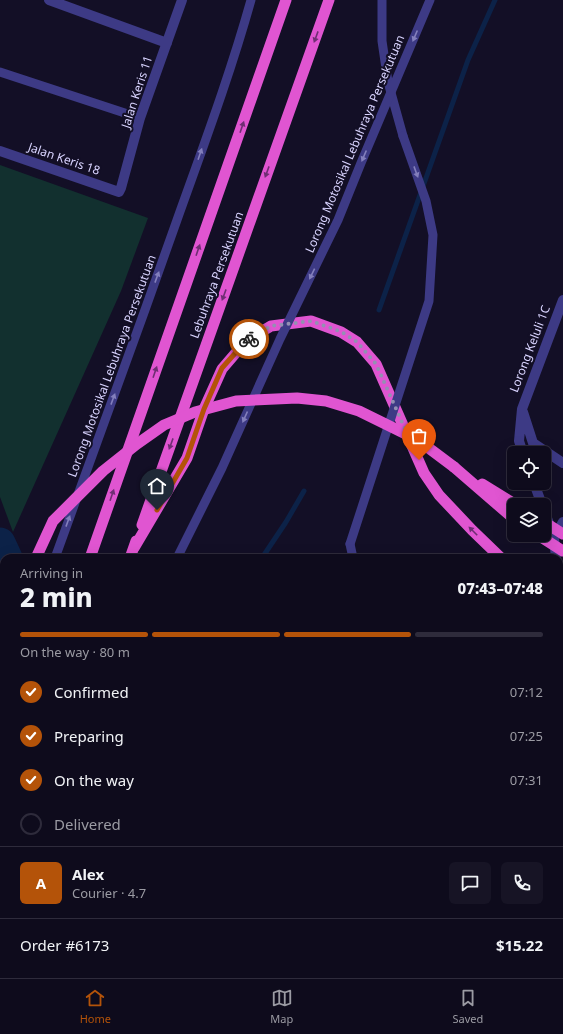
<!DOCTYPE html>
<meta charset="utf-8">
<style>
:root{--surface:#0e0b1c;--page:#171425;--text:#f1f3f6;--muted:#9b9ba3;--line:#2e2b3b;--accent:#b45309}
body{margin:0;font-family:"Noto Sans",sans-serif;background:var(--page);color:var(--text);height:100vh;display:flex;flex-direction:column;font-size:15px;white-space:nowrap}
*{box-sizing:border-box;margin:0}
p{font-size:13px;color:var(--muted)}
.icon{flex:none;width:22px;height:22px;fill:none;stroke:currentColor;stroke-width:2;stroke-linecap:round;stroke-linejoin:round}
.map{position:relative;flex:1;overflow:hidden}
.sheet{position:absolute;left:0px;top:554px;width:563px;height:424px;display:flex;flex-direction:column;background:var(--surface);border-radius:12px 12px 0 0;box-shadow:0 4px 16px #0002,0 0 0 1px var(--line)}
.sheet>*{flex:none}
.fabs{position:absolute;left:507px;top:446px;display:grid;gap:8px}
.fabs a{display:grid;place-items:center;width:44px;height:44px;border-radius:6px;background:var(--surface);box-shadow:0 4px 16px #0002,0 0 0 1px var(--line);font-size:20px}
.pin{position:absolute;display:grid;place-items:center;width:34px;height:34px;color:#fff;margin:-41px -17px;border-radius:50% 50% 50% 0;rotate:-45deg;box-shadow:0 0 4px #0007}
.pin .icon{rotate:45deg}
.courier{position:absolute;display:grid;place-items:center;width:40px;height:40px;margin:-20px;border:3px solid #b45309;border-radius:50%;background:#fff;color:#222;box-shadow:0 1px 5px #0007}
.head em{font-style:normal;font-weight:800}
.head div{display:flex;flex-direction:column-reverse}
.head{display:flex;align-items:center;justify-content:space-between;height:68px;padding:0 20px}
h1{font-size:26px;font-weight:800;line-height:30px}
.bar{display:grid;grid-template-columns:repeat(4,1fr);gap:6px 4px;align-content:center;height:48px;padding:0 20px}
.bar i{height:5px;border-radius:3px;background:var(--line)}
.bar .on{background:var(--accent)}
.bar p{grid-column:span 4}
.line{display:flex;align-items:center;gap:10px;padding:0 20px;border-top:1px solid var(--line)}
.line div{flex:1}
.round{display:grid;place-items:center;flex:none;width:42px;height:42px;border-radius:6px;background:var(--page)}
ol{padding:0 20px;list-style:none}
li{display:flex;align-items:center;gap:12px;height:44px}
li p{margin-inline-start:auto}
li .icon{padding:4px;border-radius:50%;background:var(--accent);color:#fff;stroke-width:4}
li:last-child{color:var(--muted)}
li i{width:22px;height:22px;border:2px solid var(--line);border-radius:50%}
.tabs{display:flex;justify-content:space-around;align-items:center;height:56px;border-top:1px solid var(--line);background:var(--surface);font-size:11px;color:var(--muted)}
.tabs a{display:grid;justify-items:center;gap:2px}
.tabs .on{color:var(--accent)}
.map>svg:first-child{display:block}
</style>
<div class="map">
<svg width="563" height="978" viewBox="0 0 563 978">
<rect width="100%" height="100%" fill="#130f26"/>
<path fill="#12302f" d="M 0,165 L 148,218 L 121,291 L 13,532 L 0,497 Z"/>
<path fill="#0c2248" d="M 145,974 L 178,974 L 177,978 L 145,978 Z"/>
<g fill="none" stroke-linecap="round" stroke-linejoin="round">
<path stroke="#0c2248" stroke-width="5" d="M 379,310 L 468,60 L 495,0
M 262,558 L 286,522 L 304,491"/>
<path stroke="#0c2248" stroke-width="31" d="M 0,543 L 7,558"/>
<path stroke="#3d3a85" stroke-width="9" d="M 382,0 L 382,41 L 388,82 L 403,136
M 0,72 L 140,118
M 350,544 L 353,558
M 55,558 C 96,446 137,333 177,220 C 203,147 230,75 251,0
M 559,613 L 563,611
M 559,708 L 563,711
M 0,713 L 4,702
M 559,950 L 563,949
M 42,978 L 43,974
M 240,978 L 241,974
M 542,978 L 543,974"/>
<path stroke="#3d3a85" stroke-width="10" d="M 49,0 L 167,43
M 0,151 L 119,192 L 121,188 L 140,118 L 182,0
M 523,412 L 533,443 L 563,463
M 523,453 L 519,441 L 522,409 L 563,300
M 534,483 L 542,505
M 544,510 L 551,529"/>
<path stroke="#3d3a85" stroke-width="10" d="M 556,558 L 554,538 L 563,522
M 559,570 L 563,583"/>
<path stroke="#e055d1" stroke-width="11" d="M 454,467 L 514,519
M 482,484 L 516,505
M 142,525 L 329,0
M 134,548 L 187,458 L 204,409 L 222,369 L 246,341 L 271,326 L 311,321 L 341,332 L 357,342 L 376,364 L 424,473 L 439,495 L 472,530 L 501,558
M 90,558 L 286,0
M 130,558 L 136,541
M 559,600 L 563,602
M 0,655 L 4,644
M 0,775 L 4,769
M 0,814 L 4,802
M 0,927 L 4,916"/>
<path stroke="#3d3a85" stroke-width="9" d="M 350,544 L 429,301 L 433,235 L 426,201 L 403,136
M 177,558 L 222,468 L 280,339 L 338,220 L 361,163 L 430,0"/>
<path stroke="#e055d1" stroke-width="11" d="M 544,522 L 563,534
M 538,535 L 563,551
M 36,558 L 53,521 L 103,471 L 137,444 L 164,425 L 176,420 L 195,412 L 236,401 L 297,398 L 326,401 L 359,411 L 418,440 L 454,467"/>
</g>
<defs><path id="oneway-solid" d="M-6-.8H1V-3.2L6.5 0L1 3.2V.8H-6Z"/></defs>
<g fill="#837fbc">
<use href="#oneway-solid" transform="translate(415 36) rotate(113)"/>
<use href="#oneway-solid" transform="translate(200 154) rotate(-71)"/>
<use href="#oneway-solid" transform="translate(364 156) rotate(113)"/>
<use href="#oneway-solid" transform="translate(416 172) rotate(70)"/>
<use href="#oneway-solid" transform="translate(312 274) rotate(116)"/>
<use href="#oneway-solid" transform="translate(157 277) rotate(-70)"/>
<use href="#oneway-solid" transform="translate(113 399) rotate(-70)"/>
<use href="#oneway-solid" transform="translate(245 417) rotate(114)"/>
<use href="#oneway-solid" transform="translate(68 521) rotate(-70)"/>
</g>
<g fill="#6f2e73">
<use href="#oneway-solid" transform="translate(316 37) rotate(110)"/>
<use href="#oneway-solid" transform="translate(242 127) rotate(-71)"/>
<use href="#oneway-solid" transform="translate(267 172) rotate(110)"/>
<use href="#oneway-solid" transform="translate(198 250) rotate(-71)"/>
<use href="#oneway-solid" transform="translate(224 295) rotate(110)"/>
<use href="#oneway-solid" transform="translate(155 372) rotate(-71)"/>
<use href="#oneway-solid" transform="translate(171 444) rotate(110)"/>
<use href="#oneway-solid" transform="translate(112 495) rotate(-71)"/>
<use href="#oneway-solid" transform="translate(473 531) rotate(-135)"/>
</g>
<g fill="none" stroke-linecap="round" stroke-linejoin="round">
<path stroke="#948fb3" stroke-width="4" stroke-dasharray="0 7.2" d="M 249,339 L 271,326 L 311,321 L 342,332 L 357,342 L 376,364 L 419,460"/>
<path stroke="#b45309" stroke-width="5" d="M 157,510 L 187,458 L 204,409 L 222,368 L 246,341 L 249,339"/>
</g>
<g text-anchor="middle" stroke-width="4" stroke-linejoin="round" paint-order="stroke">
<g font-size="12" fill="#d9d4ff" stroke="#130f26">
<text transform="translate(137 92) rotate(-72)" y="4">Jalan Keris 11</text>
<text transform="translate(355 144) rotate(-67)" y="4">Lorong Motosikal Lebuhraya Persekutuan</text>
<text transform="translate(64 159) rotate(19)" y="4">Jalan Keris 18</text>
<text transform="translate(217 275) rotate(-70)" y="4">Lebuhraya Persekutuan</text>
<text transform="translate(530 349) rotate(-69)" y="4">Lorong Keluli 1C</text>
<text transform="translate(112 366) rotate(-70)" y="4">Lorong Motosikal Lebuhraya Persekutuan</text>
</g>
</g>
</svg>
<div class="fabs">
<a><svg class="icon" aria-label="locate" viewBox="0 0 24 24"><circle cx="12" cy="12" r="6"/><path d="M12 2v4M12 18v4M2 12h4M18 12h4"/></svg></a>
<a><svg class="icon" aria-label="layers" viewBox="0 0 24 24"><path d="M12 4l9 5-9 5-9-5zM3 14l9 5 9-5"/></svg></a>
</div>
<div class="pin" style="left:419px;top:460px;background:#ea580c"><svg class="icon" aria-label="bag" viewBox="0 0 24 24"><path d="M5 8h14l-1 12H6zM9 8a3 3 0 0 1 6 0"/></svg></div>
<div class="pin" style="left:157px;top:510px;background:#1f2937"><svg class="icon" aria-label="home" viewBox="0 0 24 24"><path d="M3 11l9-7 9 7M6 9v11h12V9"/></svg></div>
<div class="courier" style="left:249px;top:339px"><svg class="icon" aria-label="bike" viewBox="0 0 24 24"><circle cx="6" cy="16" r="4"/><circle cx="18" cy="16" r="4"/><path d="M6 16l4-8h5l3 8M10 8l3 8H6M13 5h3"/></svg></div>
<section class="sheet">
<div class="head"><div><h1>2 min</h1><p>Arriving in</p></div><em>07:43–07:48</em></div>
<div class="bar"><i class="on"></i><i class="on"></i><i class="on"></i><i></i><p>On the way · 80 m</p></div>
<ol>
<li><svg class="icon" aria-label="check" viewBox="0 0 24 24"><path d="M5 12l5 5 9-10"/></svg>Confirmed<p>07:12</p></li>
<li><svg class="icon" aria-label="check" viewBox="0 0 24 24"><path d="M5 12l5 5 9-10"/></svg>Preparing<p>07:25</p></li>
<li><svg class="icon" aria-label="check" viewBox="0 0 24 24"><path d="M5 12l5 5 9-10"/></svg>On the way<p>07:31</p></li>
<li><i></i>Delivered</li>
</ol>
<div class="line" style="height:72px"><b class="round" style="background:var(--accent);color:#fff">A</b><div><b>Alex</b><p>Courier · 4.7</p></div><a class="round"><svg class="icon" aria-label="chat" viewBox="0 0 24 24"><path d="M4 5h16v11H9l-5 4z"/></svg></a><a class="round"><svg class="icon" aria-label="phone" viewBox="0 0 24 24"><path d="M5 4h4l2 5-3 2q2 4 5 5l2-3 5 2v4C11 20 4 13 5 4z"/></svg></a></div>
<div class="line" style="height:52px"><div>Order #6173</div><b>$15.22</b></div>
</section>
</div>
<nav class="tabs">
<a class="on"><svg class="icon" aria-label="home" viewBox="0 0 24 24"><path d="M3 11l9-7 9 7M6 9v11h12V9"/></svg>Home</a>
<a><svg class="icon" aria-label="map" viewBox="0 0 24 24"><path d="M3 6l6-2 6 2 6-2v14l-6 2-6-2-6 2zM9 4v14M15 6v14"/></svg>Map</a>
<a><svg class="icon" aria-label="saved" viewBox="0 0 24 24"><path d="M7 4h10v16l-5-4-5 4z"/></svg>Saved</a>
</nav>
